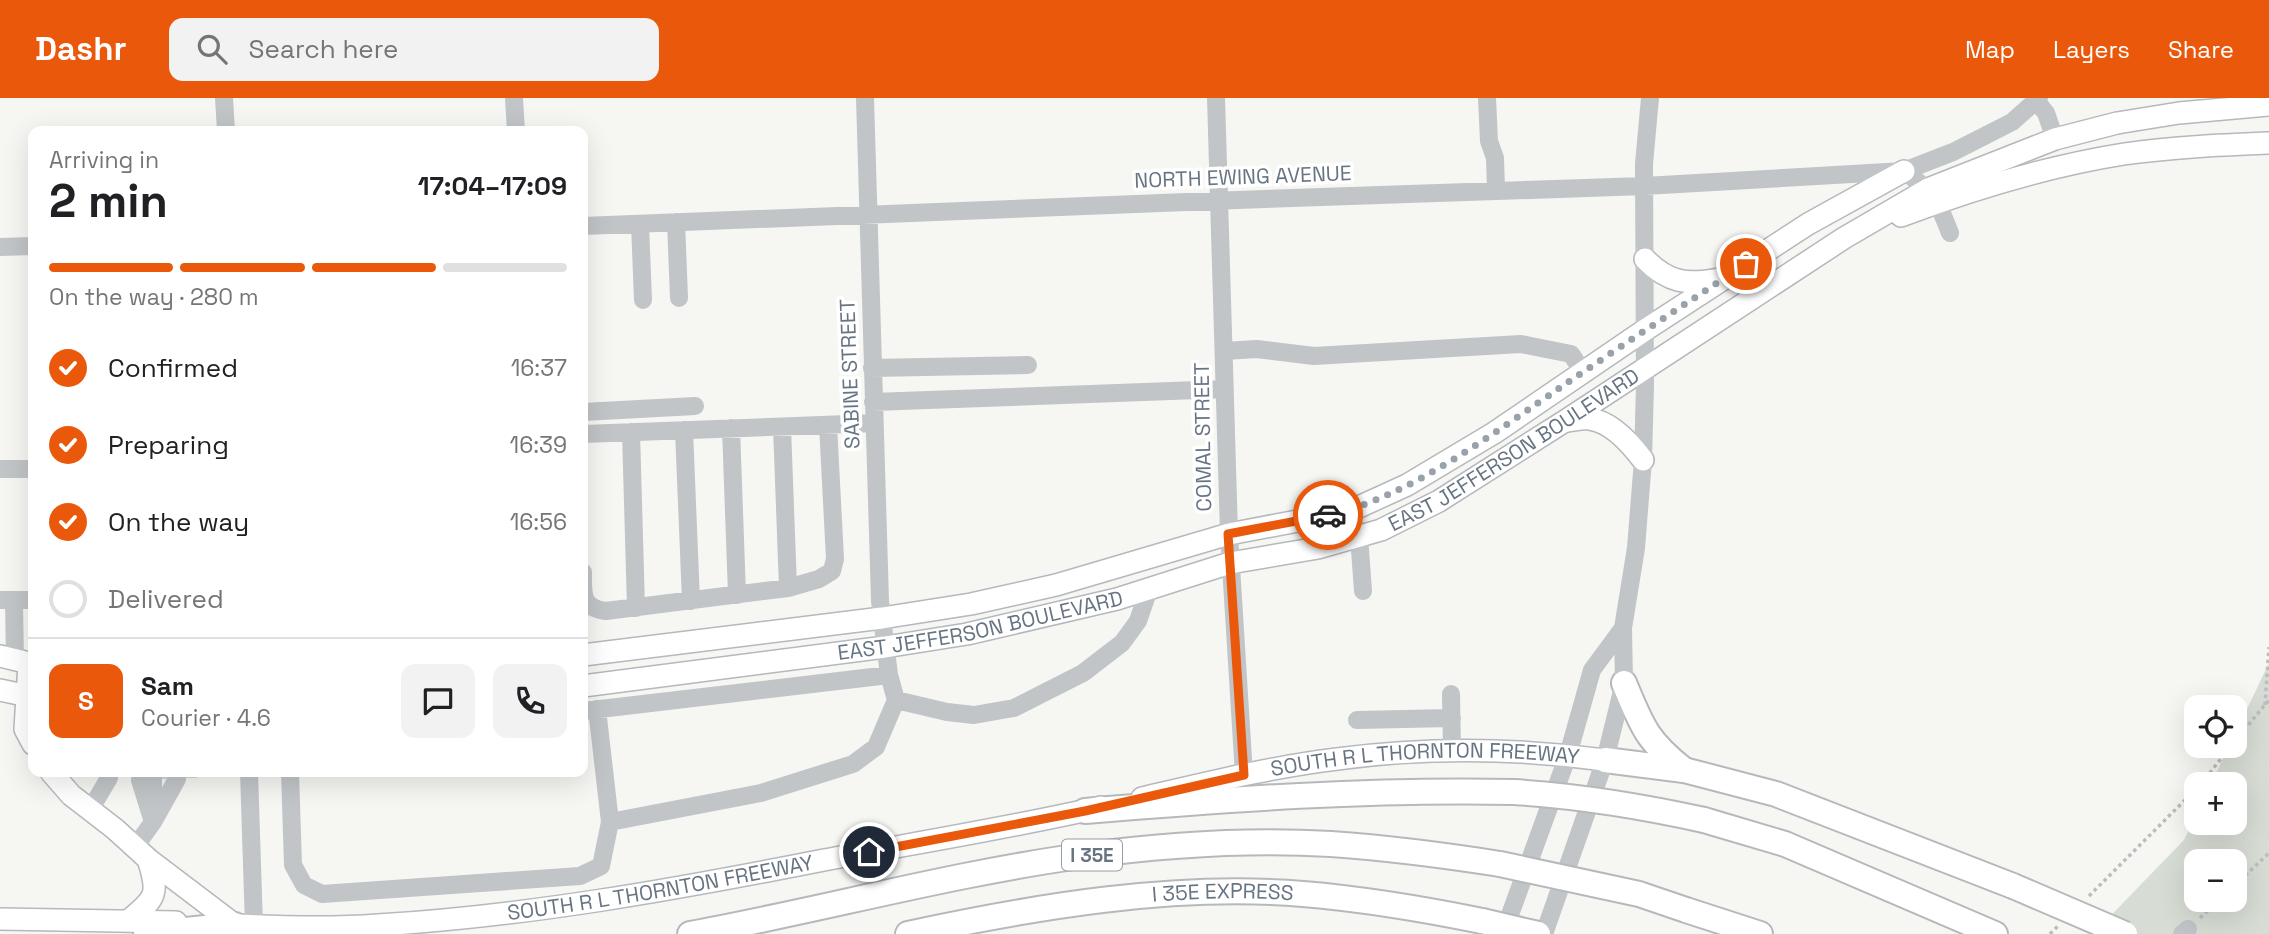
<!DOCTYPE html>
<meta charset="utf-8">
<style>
:root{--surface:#fff;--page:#f2f2f2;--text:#202124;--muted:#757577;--line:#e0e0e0;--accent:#ea580c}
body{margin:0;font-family:"Space Grotesk",sans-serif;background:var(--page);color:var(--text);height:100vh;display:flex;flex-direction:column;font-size:26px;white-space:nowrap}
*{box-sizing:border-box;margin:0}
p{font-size:23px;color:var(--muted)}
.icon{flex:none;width:38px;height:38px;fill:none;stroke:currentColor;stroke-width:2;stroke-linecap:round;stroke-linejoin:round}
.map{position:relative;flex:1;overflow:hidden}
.details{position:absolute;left:28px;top:28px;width:560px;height:651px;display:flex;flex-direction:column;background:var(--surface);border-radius:14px;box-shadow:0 7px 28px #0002}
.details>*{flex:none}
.fabs{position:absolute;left:2184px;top:597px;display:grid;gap:14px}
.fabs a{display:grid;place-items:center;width:63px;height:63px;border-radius:14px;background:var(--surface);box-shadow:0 7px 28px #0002;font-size:35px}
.pin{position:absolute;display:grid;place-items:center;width:60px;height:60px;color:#fff;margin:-30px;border:4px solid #fff;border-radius:50%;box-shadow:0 2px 7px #0007}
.courier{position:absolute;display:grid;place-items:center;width:70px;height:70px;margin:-35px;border:5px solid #ea580c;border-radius:50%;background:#fff;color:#222;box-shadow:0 2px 9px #0007}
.overview em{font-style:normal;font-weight:800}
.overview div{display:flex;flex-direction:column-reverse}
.overview{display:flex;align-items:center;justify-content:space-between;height:119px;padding:0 21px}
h1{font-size:46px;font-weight:800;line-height:52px}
.bar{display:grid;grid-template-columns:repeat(4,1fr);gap:10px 7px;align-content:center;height:84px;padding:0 21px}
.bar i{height:9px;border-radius:5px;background:var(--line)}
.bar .selected{background:var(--accent)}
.bar p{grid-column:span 4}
.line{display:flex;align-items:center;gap:18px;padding:0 21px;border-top:2px solid var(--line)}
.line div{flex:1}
.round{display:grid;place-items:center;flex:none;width:74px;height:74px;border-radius:14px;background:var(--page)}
ol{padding:0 21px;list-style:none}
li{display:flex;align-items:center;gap:21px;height:77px}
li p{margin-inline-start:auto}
li .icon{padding:7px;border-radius:50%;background:var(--accent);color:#fff;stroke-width:4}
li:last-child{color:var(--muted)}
li i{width:38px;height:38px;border:4px solid var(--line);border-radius:50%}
header{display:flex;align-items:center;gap:42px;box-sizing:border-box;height:98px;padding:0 35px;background:var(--accent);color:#fff}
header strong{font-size:33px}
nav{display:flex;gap:38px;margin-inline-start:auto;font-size:24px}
.search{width:490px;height:63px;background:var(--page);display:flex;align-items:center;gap:18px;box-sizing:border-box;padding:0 24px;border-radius:14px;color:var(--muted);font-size:26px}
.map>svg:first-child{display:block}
</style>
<header>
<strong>Dashr</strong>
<div class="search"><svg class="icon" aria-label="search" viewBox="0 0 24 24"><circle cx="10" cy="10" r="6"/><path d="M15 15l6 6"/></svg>Search here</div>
<nav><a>Map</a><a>Layers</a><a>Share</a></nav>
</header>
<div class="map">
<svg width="2269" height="836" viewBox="0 0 2269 836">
<rect width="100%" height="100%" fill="#f6f6f3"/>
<path fill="#d7ddd4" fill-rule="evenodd" d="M 2269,565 L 2269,836 L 2093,836 L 2184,742 L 2196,717 L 2196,724 L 2235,724 L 2235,686 L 2211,686 L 2229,648 L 2235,648 L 2235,636 ZM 2196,763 L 2235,763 L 2235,802 L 2196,802 Z"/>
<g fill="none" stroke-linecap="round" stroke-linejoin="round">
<path stroke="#d2d6d7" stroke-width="18" stroke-dasharray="18 9" stroke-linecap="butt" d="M 163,674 L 163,681
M 188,674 L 188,680"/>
<defs>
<g id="major">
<path d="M 1901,118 C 1973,91 2048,68 2124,56 C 2172,49 2221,47 2269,45"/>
<path d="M 1645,161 C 1668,185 1687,187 1719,181"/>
<path d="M 1567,323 C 1575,322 1583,320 1590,321 C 1612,324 1631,346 1643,362"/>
<path d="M 583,557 L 882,520 L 971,506 L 1056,487 L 1229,436 L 1350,413 L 1407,387 L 1494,335 L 1645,232 L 1808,126 L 1904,73"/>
<path d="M 0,558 L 33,566"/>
<path d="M 29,566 L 25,631 L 33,646"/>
<path id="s1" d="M 583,588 L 885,549 L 967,536 L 1117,501 L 1230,465 L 1318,450 L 1381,432 L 1439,403 L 1565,323 L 1844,140 L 1928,91 L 2055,41 L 2117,25"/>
<path d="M 0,592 L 33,599"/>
<path d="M 51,674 L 71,697 L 115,731 L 148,761 L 235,827"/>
<path id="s2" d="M 1142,700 C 1207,685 1271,669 1337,661 C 1426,649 1516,650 1605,662"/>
<path d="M 0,821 L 176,824"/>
<path d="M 129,822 C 157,800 159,795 148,761"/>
<path id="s3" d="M 219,826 C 272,829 325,831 378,827 C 528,818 677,791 824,762 C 916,745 1009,730 1101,709"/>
</g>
<g id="highway">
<path d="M 1624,585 C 1642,628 1646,642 1684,672"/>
<path d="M 1605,662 L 1684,672 L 1776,696 L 2013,788"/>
<path d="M 1085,713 C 1228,701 1371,691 1514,694"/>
<path d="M 1704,722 L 1785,746 L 1995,836"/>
<path d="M 1686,812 L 1760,836"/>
<path d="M 146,836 L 235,827"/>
<path d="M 690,836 C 821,812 950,776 1081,758 C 1162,747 1249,741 1331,746 C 1387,750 1443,757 1500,766"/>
<path id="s4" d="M 908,836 C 1033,809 1174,785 1303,796 C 1363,801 1423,811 1482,823"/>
</g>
</defs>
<use href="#major" stroke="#b5b8bc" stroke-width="24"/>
<use href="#highway" stroke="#b6b9bc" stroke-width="28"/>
<path stroke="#bbbdbf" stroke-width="3.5" stroke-dasharray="3.5 3.5" stroke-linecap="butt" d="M 2265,607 L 2269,549
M 2235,643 L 2269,602
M 2201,686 L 2231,648
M 2235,787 L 2269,755
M 2089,798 L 2196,691
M 2200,820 L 2219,802
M 2050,836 L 2058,828"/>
<path stroke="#c1c5c8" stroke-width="18" d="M 224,0 L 226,33
M 514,0 L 516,33
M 865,0 L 880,503 L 889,577 L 896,602 L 947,614 L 974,617 L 1014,610 L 1083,575 L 1122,545 L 1138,523 L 1149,491
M 1216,0 L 1229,436 L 1244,677
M 1487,0 L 1489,43 L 1495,60 L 1496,92
M 2037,4 L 2046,15 L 2055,41
M 1904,73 C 1934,95 1937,101 1950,135
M 676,124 L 679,200
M 640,126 L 643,202
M 583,128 L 1237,102 L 1644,88 L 1904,73 L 1953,54 L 2012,24 L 2039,0
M 0,149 L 33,148
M 1224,253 L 1257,251 L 1314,258 L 1521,246 L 1571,256 L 1583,274
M 872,270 L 1028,267
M 873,304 L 1225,291
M 583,314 L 695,308
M 782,329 L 788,490
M 731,330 L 737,497
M 684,332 L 691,503
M 631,334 L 636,510
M 583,336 L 874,325
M 0,371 L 33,371
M 1359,438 L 1363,493
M 583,474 C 583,496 581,510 606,513 L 788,490 L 819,481 L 832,473 L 835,461 L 828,327
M 0,502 L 33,502
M 14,502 L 15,562
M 1451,596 L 1452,653
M 597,611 L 610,724
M 583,613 L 889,577
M 1357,622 L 1452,620
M 249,674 L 254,828
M 290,674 L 293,767 L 304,787 L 322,796 L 580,778 L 601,768 L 610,724 L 761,695 L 853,666 L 876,649 L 896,602
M 140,682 L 153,724 L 153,681
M 90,712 L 109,680 L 109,674
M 135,749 L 153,724 L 177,681
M 1503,836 L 1568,657 L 1592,572 L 1623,530
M 1544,836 L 1605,662 L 1624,585 L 1623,530 L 1636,450 L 1643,362 L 1645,287 L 1644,66 L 1650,0
M 2182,836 L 2188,831"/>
<use href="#major" stroke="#fff" stroke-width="21"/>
<use href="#highway" stroke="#fff" stroke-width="24"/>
<defs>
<path id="major-bridge" d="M 2117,25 L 2179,15 L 2269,7"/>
<path id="highway-bridge" d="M 1514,694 C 1578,698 1641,708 1704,722
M 1500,766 L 1639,796 L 1686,812
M 2013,788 L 2125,836
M 1482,823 L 1538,836"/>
</defs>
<use href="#major-bridge" stroke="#b5b8bc" stroke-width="24" stroke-linecap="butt"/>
<use href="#highway-bridge" stroke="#b6b9bc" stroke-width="28" stroke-linecap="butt"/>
<use href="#major-bridge" stroke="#fff" stroke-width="21"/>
<use href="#highway-bridge" stroke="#fff" stroke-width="24"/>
</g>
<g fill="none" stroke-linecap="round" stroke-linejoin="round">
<path stroke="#99a2aa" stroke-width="7" stroke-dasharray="0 12.6" d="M 1328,417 C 1409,400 1496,333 1564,287 C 1624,246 1685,206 1746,166"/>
<path stroke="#ea580c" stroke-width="9" d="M 869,754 L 1085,713 L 1244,677 L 1228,436 L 1328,417"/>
</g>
<g text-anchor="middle" stroke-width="7" stroke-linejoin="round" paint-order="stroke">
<rect fill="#fff" stroke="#959ea8" stroke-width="2" x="1062" y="741.5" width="60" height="31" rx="5"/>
<g font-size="19" font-weight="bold" fill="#677482">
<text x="1092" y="764">I 35E</text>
</g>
<g font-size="21" fill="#677482" stroke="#fff">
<text transform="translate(1243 79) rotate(-2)" y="7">NORTH EWING AVENUE</text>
<text transform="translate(850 276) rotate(-92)" y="7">SABINE STREET</text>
<text transform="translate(1203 339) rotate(-91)" y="7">COMAL STREET</text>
<text dy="7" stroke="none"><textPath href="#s1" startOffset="970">EAST JEFFERSON BOULEVARD</textPath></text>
<text dy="7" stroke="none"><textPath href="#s1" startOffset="402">EAST JEFFERSON BOULEVARD</textPath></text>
<text dy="7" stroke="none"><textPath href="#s2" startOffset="287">SOUTH R L THORNTON FREEWAY</textPath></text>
<text dy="7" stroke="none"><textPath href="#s3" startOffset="444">SOUTH R L THORNTON FREEWAY</textPath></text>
<text dy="7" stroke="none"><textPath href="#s4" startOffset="318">I 35E EXPRESS</textPath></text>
</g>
</g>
</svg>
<div class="fabs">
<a><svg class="icon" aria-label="locate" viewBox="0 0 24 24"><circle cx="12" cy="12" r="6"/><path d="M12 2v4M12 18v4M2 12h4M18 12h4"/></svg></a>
<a>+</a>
<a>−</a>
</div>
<div class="pin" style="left:1746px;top:166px;background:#ea580c"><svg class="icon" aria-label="bag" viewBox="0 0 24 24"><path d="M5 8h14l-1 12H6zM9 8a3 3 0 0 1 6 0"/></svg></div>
<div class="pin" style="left:869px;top:754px;background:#1f2937"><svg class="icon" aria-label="home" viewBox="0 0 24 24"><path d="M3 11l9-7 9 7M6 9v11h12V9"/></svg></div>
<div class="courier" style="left:1328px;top:417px"><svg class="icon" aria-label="car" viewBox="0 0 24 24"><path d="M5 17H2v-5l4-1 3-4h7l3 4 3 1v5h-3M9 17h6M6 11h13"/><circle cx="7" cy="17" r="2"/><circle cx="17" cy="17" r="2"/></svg></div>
<section class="details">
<div class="overview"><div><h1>2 min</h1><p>Arriving in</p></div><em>17:04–17:09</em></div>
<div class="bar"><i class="selected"></i><i class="selected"></i><i class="selected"></i><i></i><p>On the way · 280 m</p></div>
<ol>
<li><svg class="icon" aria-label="check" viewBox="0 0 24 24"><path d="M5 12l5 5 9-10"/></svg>Confirmed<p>16:37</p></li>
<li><svg class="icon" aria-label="check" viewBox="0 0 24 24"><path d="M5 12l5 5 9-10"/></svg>Preparing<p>16:39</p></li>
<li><svg class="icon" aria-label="check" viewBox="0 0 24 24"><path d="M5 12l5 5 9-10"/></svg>On the way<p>16:56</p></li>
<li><i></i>Delivered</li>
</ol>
<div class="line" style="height:126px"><b class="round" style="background:var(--accent);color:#fff">S</b><div><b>Sam</b><p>Courier · 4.6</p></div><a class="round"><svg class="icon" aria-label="chat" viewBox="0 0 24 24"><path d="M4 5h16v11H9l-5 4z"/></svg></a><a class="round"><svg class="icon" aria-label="phone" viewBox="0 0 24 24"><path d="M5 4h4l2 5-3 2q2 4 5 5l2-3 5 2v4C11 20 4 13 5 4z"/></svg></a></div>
</section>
</div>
